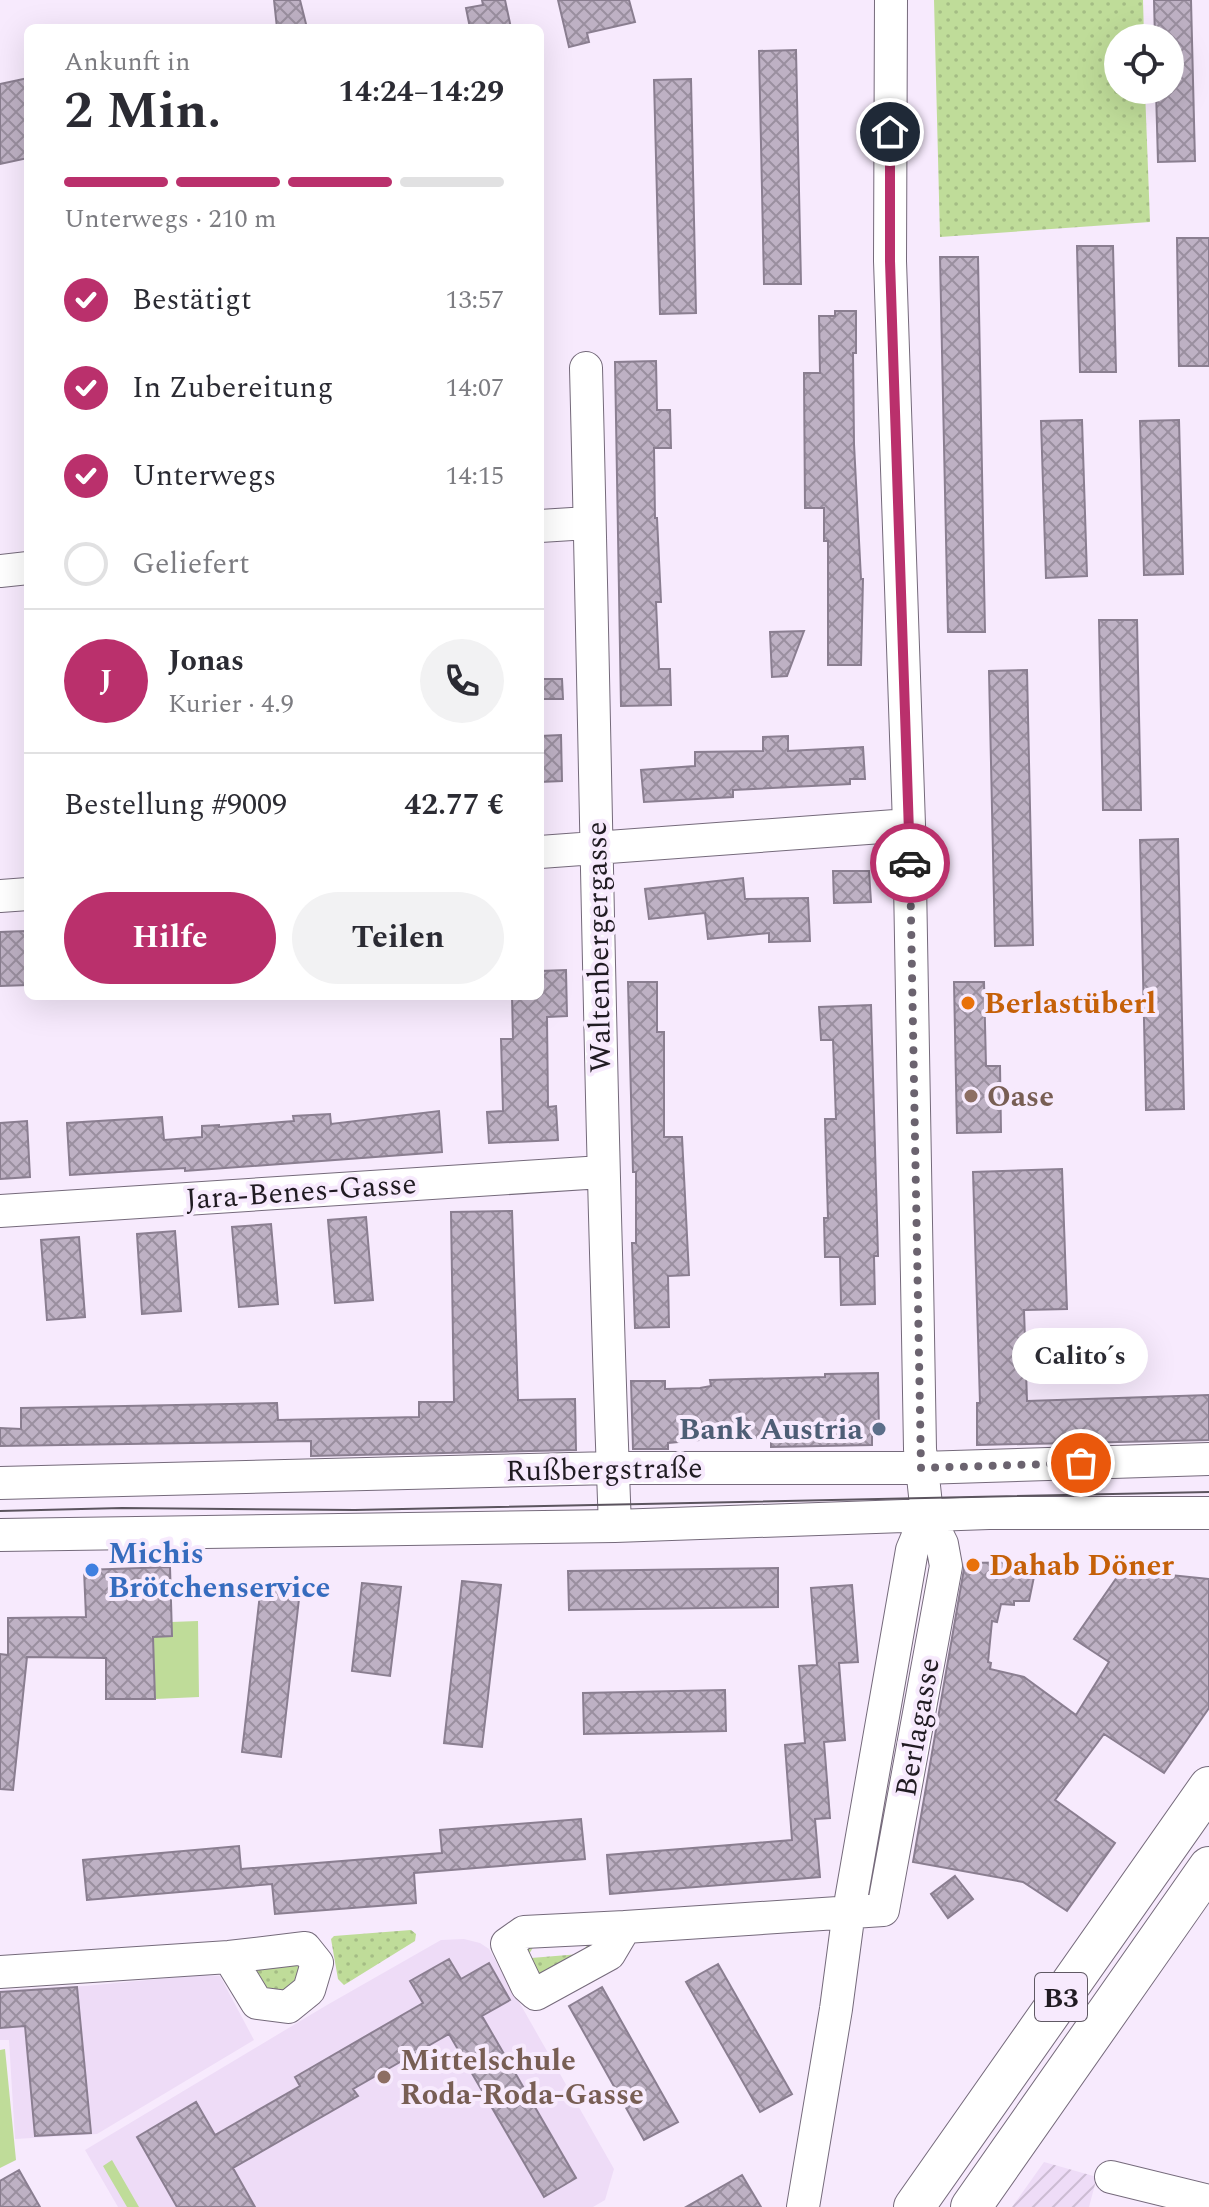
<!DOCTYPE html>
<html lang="de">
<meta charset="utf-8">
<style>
:root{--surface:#fff;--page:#f2f2f3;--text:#2b2b33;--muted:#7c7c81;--line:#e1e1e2;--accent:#ba306c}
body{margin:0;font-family:Spectral,serif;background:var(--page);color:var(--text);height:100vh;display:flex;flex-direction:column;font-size:30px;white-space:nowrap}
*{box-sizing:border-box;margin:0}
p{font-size:26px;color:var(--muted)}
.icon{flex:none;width:44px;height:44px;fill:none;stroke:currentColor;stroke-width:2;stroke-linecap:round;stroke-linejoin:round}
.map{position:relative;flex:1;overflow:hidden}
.sheet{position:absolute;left:24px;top:24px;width:520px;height:976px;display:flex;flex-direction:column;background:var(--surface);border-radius:12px;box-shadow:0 8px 32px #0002}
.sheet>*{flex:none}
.buttons{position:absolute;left:1104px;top:24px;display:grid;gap:16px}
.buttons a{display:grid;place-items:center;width:80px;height:80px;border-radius:50%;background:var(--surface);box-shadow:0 8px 32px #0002;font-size:40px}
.pin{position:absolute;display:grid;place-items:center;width:68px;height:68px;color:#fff;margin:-34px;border:4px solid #fff;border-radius:50%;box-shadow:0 2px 8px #0007}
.courier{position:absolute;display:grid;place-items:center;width:80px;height:80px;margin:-40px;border:6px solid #ba306c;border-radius:50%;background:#fff;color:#222;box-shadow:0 2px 10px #0007}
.bubble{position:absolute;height:56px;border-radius:28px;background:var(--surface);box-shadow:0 8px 32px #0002;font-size:26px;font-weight:700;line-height:56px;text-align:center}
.headline em{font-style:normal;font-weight:700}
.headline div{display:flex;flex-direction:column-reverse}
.headline{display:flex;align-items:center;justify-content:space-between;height:136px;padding:0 40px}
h1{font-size:52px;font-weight:700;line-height:60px}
.bar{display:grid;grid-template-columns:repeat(4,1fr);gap:12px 8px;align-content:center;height:96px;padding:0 40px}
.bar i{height:10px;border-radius:6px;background:var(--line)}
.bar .on{background:var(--accent)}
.bar p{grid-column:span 4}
.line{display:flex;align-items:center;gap:20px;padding:0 40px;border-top:2px solid var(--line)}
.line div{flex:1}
.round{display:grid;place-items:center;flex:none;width:84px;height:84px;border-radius:42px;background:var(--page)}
ol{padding:0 40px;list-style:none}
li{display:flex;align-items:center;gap:24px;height:88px}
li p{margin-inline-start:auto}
li .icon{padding:8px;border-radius:50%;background:var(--accent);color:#fff;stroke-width:4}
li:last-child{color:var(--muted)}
li i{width:44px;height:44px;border:4px solid var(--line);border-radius:50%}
.action{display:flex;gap:16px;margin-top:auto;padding:16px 40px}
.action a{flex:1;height:92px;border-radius:48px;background:var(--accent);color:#fff;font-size:32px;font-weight:700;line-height:92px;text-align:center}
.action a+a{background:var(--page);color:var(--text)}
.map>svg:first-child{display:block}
</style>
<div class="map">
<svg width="1209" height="2207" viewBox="0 0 1209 2207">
<defs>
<pattern id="industrial-furrows" width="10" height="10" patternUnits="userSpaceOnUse" patternTransform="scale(2)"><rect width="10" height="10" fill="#eedcf7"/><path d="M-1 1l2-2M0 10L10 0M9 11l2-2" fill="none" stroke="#ccbcd3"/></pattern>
<pattern id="grass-dots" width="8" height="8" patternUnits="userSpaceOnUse" patternTransform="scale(2)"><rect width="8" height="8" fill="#bfdc99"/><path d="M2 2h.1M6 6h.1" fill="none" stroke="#a4bc84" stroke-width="1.8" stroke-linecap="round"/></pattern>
<pattern id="building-cross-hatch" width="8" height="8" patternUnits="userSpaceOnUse" patternTransform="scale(2)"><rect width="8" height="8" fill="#beb1c4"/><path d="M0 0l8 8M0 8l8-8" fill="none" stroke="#9a8f9f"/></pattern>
</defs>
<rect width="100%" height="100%" fill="#f7eafd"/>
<path fill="#eedcf7" d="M 464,1939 L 480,1943 L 489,1949 L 614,2169 L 605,2200 L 593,2207 L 118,2207 L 85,2150 L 327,2005 L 441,1940 Z
M 200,1975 L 220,1976 L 254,2040 L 97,2134 L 15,2139 L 9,2040 L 0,2040 L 0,1990 L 85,1986 Z"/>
<path fill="url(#industrial-furrows)" d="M 1044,2162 L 1097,2177 L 1089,2207 L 1012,2207 Z"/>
<path fill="url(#grass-dots)" d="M 934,0 L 1143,0 L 1144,38 L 1118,38 L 1118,90 L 1145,90 L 1150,222 L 940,237 Z
M 411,1930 L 416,1934 L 415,1941 L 344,1985 L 338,1979 L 331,1939 L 334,1936 Z
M 595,1936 L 600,1942 L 546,1977 L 538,1974 L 523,1955 L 531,1940 L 535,1944 L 528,1956 L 531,1958 L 580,1954 Z
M 296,1963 L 303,1971 L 286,1993 L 261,1991 L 254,1964 Z"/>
<path fill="#bfdc99" d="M 198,1621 L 199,1697 L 155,1699 L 153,1637 L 171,1622 Z
M 5,2049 L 16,2160 L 0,2168 L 0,2050 Z
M 112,2160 L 139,2207 L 127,2207 L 103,2166 Z"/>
<path fill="url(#building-cross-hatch)" stroke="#8a7e90" stroke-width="2" d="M 274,0 L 300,0 L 307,28 L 277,28 Z
M 482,0 L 505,0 L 511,28 L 470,28 L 466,8 L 483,5 Z
M 558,0 L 629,0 L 635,22 L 587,33 L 589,42 L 569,47 Z
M 1154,0 L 1191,0 L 1195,161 L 1158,162 L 1156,90 L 1170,90 L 1170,38 L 1155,38 Z
M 796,50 L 801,284 L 764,284 L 759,51 Z
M 28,78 L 28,158 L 0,164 L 0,84 Z
M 691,79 L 696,313 L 660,314 L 654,80 Z
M 1177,238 L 1209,238 L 1209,366 L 1179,366 Z
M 1077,246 L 1113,246 L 1116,372 L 1080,372 Z
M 940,257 L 978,257 L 985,632 L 948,632 Z
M 835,311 L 856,311 L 856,353 L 853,353 L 854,444 L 861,579 L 863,579 L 861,665 L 828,665 L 828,541 L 824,541 L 824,508 L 805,508 L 804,373 L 820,373 L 819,316 L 835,316 Z
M 656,361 L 657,410 L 670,410 L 671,448 L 654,448 L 655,518 L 657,518 L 661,602 L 656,602 L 659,669 L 670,669 L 671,705 L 621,706 L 615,362 Z
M 1082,420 L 1087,576 L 1046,578 L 1041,421 Z
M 1179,420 L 1183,574 L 1144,575 L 1140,421 Z
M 1099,620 L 1137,620 L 1141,810 L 1103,810 Z
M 804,631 L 787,676 L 772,677 L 770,632 Z
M 1027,670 L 1033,945 L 995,946 L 989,671 Z
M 540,679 L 562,679 L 563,699 L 540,699 Z
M 561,735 L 562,781 L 540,782 L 540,736 Z
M 788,736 L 788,751 L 863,747 L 865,779 L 850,779 L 850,784 L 733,790 L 733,797 L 644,802 L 641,770 L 695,766 L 695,752 L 763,751 L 763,737 Z
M 1178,839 L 1184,1109 L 1146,1110 L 1140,840 Z
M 833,871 L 869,871 L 871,902 L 834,903 Z
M 743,878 L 745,899 L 808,898 L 810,941 L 769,942 L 769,933 L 708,939 L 705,913 L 649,919 L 645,889 Z
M 26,931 L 28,985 L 0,986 L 0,932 Z
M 566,970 L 567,1016 L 547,1017 L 548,1107 L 556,1106 L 558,1140 L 489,1143 L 487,1112 L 503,1111 L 501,1039 L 513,1039 L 512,996 L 540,996 L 540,971 Z
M 628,982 L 657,982 L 657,1032 L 664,1032 L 664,1137 L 682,1137 L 689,1275 L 668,1276 L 669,1327 L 635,1328 L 632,1243 L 636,1243 L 636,1172 L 633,1172 Z
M 954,982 L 984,982 L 986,1066 L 1000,1066 L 1001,1132 L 957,1133 Z
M 871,1005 L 878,1256 L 874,1256 L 875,1304 L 841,1305 L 840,1257 L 825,1257 L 824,1218 L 828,1218 L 825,1119 L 836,1119 L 833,1040 L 821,1040 L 819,1007 Z
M 439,1111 L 442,1152 L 185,1171 L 185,1168 L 70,1175 L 67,1123 L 162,1117 L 164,1140 L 202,1137 L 202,1126 L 219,1125 L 219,1127 L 294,1121 L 293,1116 L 330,1114 L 331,1124 Z
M 27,1121 L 30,1177 L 0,1179 L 0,1123 Z
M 1062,1169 L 1067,1309 L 1024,1310 L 1027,1401 L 1209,1395 L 1209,1440 L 977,1445 L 977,1403 L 980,1403 L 973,1172 Z
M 512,1211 L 518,1400 L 575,1399 L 576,1450 L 311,1456 L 311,1441 L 0,1446 L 0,1428 L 21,1429 L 21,1408 L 277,1403 L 278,1420 L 419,1417 L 419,1402 L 454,1402 L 451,1212 Z
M 366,1217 L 373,1300 L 335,1303 L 328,1220 Z
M 271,1224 L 278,1304 L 239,1307 L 232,1227 Z
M 175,1231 L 181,1311 L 142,1314 L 137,1234 Z
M 79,1237 L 85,1317 L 47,1320 L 41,1240 Z
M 878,1373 L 879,1434 L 872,1434 L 872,1445 L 771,1447 L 771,1438 L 710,1439 L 668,1443 L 668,1449 L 633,1449 L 631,1381 L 665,1381 L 665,1389 L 700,1388 L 711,1386 L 710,1380 L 825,1377 L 825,1374 Z
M 1037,1562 L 1029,1601 L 1014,1601 L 1014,1605 L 1001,1604 L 997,1622 L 992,1621 L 988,1662 L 991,1663 L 990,1669 L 1024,1677 L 1076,1715 L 1109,1662 L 1074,1639 L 1122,1570 L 1209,1579 L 1209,1708 L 1164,1773 L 1104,1734 L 1055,1800 L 1115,1843 L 1067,1911 L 1023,1882 L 913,1862 L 965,1563 Z
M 170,1567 L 172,1636 L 153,1637 L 155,1699 L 106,1699 L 106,1658 L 27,1657 L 13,1790 L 0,1789 L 0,1654 L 8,1655 L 8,1618 L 86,1617 L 84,1570 Z
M 778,1568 L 778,1607 L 569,1610 L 568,1571 Z
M 462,1581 L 501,1585 L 482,1747 L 444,1743 Z
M 362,1583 L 401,1587 L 390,1676 L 352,1671 Z
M 261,1585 L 300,1590 L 281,1757 L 242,1752 Z
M 852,1585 L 858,1662 L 839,1663 L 845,1740 L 824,1742 L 830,1818 L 815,1819 L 820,1877 L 610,1894 L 607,1855 L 792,1840 L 785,1745 L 805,1743 L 799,1666 L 817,1665 L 811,1588 Z
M 725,1690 L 726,1731 L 584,1734 L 583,1693 Z
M 581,1819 L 585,1859 L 414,1873 L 416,1903 L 275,1914 L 272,1884 L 87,1900 L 83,1860 L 239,1846 L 241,1869 L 442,1853 L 440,1830 Z
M 955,1876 L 973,1899 L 948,1918 L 931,1894 Z
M 449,1959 L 461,1979 L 489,1963 L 510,2000 L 482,2016 L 576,2178 L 544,2197 L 449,2034 L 353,2089 L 358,2096 L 233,2168 L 255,2207 L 177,2207 L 137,2137 L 196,2102 L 215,2135 L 300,2086 L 295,2077 L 423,2003 L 410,1981 Z
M 718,1964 L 792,2094 L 760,2112 L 686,1982 Z
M 77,1987 L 91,2133 L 35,2136 L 25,2026 L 0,2028 L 0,1992 Z
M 602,1987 L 678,2122 L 644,2140 L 569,2006 Z
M 19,2170 L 40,2207 L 0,2207 L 0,2181 Z
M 742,2175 L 761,2207 L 686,2207 Z"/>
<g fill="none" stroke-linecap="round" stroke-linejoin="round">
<defs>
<path id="minor" d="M 586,368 C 596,754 600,1140 615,1526
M 540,526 L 588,523
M 0,571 L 28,568
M 540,852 L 909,825
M 0,896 L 28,894
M 0,1211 L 602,1172
M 0,1483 L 612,1468 L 921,1468 L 1209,1459
M 0,1535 L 615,1526 L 989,1513 L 1209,1513
M 625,1927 L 883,1910 L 946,1566 L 942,1544 L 927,1514 L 920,1449 L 909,825 L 890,261 L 891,0
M 625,1927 L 609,1954 L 536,1994 L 527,1986 L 507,1944 L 524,1932 Z
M 0,1972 L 229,1957 L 305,1948 L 317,1963 L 309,1990 L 288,2007 L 257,2003 L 229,1957
M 1111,2177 L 1209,2201
M 803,2207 L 836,2009 L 849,1911 L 912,1550 L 927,1514"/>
<path id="major" d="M 914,2207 L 1209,1787
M 971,2207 L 1209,1867"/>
</defs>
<use href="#minor" stroke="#756a7b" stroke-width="34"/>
<use href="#major" stroke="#756a7b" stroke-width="42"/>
<use href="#minor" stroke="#fff" stroke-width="32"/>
<use href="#major" stroke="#fff" stroke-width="40"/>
<path stroke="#5b545e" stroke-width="2" d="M 0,1511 L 122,1508 L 355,1510 L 1209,1492"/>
</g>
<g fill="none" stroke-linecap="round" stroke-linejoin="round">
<path stroke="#6b636f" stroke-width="8" stroke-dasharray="0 14.4" d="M 910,863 L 921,1468 L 1081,1463"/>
<path stroke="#ba306c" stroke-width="10" d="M 890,132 L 890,261 L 910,863"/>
</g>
<g fill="#e8710a" stroke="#f7eafd" stroke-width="3">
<circle cx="968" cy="1003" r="8"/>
<circle cx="973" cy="1565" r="8"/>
</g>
<g fill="#8d6e63" stroke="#f7eafd" stroke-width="3">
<circle cx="971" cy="1096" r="8"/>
<circle cx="384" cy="2077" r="8"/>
</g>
<circle fill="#5c6f8a" stroke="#f7eafd" stroke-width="3" cx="879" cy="1429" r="8"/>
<circle fill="#3f7fe0" stroke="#f7eafd" stroke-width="3" cx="92" cy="1570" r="8"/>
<g text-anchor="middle" stroke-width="8" stroke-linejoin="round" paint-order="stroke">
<rect fill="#f7eafd" stroke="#605964" stroke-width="2" x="1035" y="1973" width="52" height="48" rx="6"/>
<g font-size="28" font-weight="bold" fill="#201b22">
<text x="1061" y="2007">B3</text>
</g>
<g font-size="30" fill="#201b22" stroke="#f7eafd">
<text transform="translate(598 947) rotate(-91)" y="10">Waltenbergergasse</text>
<text transform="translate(301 1191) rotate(-4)" y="10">Jara-Benes-Gasse</text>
<text transform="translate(604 1469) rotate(-1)" y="10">Rußbergstraße</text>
<text transform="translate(917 1727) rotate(-80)" y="10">Berlagasse</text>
</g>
<g font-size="30" font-weight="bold" fill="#c56008" stroke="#f7eafd" text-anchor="start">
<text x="984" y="1013">Berlastüberl</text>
<text x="989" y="1575">Dahab Döner</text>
</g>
<g font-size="30" font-weight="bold" fill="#785e54" stroke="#f7eafd" text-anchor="start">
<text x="987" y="1106">Oase</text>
<text x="400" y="2070">Mittelschule<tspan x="400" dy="34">Roda-Roda-Gasse</tspan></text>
</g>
<g font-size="30" font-weight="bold" fill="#4e5e75" stroke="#f7eafd" text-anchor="end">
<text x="863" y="1439">Bank Austria</text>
</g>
<g font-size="30" font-weight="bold" fill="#366cbe" stroke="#f7eafd" text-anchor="start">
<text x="108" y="1563">Michis<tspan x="108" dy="34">Brötchenservice</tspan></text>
</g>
</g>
</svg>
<div class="buttons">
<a><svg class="icon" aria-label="locate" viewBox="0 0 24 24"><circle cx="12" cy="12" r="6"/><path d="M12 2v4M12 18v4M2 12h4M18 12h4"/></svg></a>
</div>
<div class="pin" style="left:1081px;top:1463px;background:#ea580c"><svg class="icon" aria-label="bag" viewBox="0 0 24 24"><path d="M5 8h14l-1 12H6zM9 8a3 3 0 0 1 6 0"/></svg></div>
<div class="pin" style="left:890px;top:132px;background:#1f2937"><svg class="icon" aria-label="home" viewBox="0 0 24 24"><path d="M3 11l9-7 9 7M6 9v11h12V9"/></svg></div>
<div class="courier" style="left:910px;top:863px"><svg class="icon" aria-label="car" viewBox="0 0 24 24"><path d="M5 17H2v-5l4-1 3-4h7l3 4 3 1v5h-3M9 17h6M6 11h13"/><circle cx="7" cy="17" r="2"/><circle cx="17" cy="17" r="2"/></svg></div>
<div class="bubble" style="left:1012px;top:1328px;width:136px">Calito´s</div>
<section class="sheet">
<div class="headline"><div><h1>2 Min.</h1><p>Ankunft in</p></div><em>14:24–14:29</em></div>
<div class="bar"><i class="on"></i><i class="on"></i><i class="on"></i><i></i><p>Unterwegs · 210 m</p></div>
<ol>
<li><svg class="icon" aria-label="check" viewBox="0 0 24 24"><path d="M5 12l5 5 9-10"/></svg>Bestätigt<p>13:57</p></li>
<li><svg class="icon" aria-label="check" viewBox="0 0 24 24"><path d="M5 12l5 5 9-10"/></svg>In Zubereitung<p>14:07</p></li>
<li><svg class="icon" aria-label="check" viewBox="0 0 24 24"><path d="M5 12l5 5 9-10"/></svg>Unterwegs<p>14:15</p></li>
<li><i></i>Geliefert</li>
</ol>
<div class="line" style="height:144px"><b class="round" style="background:var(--accent);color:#fff">J</b><div><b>Jonas</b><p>Kurier · 4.9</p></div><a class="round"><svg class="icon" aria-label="phone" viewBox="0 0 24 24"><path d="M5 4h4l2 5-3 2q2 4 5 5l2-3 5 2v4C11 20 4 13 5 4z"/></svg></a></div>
<div class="line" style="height:104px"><div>Bestellung #9009</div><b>42.77 €</b></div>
<div class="action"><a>Hilfe</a><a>Teilen</a></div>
</section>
</div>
